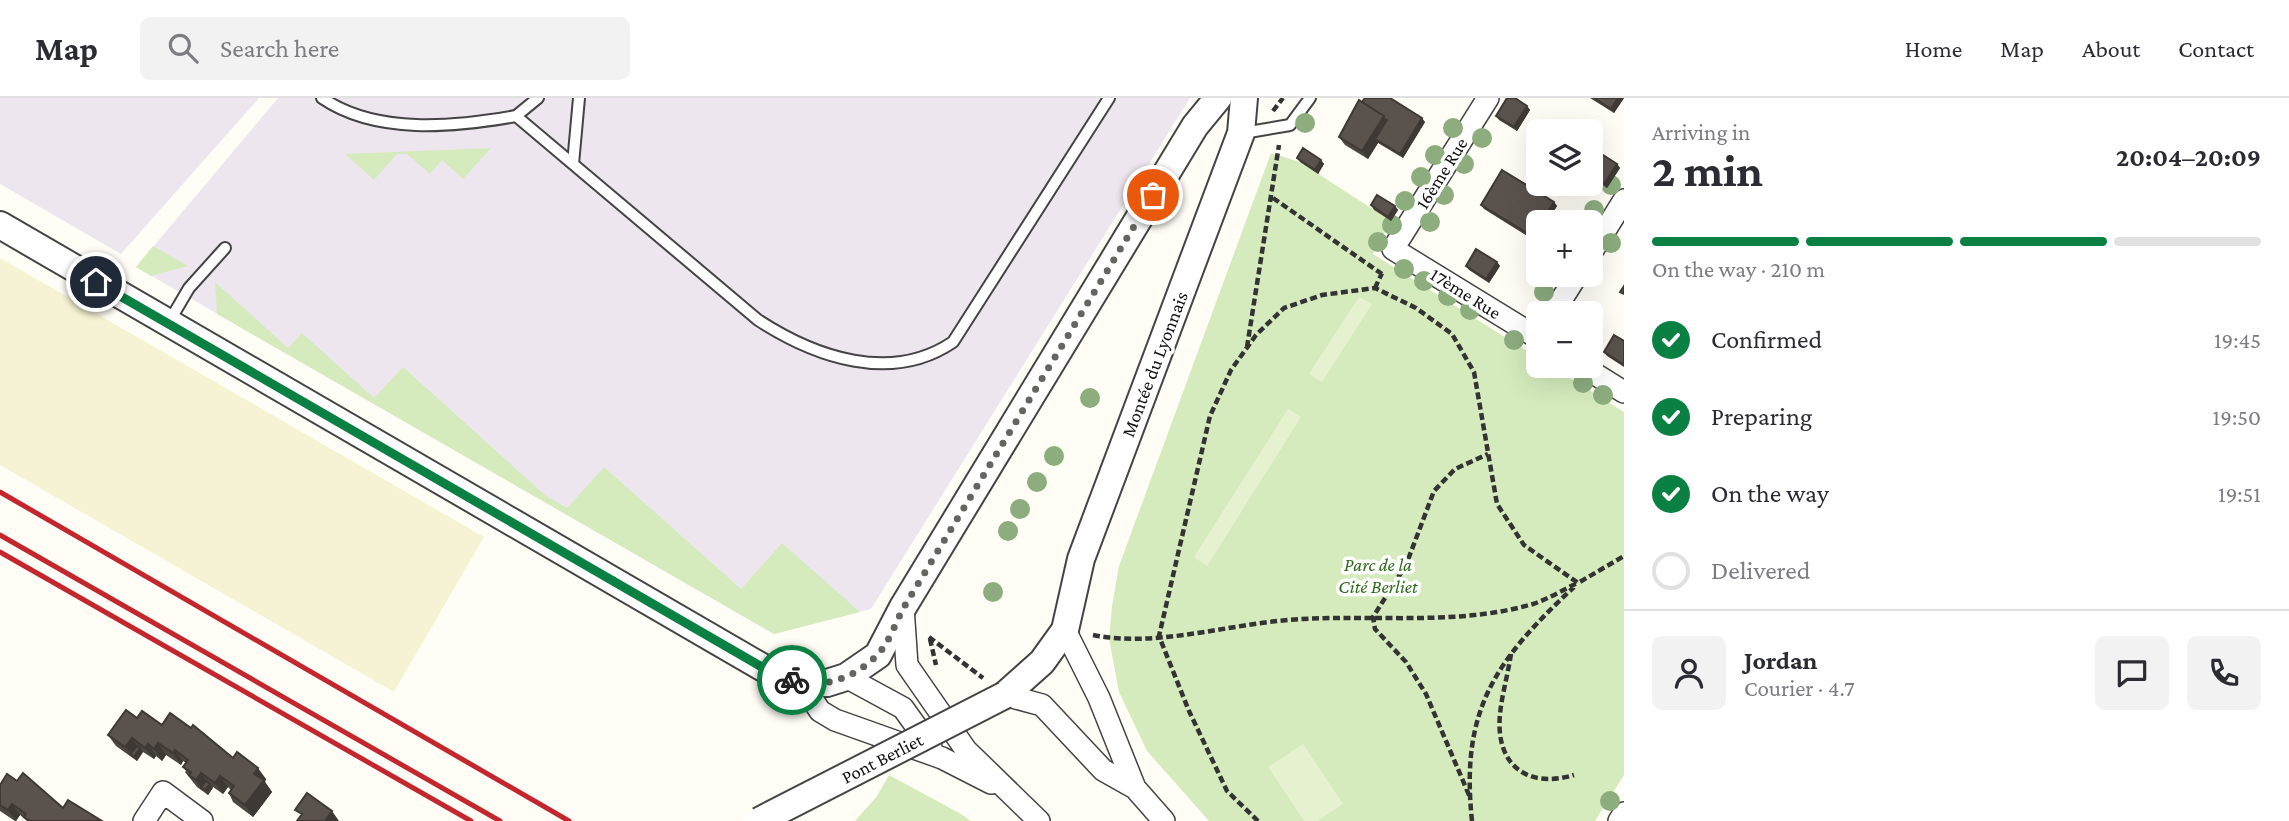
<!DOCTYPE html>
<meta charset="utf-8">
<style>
:root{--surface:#fff;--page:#f2f2f3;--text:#2b2b33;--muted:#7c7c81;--line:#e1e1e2;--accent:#0b8043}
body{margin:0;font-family:"Crimson Pro",serif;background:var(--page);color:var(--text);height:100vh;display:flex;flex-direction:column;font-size:26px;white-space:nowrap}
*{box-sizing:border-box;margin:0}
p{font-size:23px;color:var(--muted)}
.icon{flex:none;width:38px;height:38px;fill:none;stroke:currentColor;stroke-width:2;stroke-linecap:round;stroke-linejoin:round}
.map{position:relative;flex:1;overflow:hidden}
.details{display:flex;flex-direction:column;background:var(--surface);width:665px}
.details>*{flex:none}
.buttons{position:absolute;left:1526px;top:21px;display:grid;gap:14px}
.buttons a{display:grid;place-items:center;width:77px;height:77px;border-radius:10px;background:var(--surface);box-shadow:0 7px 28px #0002;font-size:35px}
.pin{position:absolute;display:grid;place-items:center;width:60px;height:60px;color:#fff;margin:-30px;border:4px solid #fff;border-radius:50%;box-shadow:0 2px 7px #0007}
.courier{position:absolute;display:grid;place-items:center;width:70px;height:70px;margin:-35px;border:5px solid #0b8043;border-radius:50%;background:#fff;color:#222;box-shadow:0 2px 9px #0007}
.summary em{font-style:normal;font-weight:700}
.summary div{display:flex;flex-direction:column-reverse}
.summary{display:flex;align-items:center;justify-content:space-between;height:119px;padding:0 28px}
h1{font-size:46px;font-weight:700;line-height:52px}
.bar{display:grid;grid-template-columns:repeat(4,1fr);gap:10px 7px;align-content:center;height:84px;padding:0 28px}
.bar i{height:9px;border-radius:5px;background:var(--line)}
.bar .active{background:var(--accent)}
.bar p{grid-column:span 4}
.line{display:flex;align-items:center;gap:18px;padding:0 28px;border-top:2px solid var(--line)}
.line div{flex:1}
.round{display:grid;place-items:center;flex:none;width:74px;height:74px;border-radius:10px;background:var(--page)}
ol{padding:0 28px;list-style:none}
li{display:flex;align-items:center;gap:21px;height:77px}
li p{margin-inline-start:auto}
li .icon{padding:7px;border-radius:50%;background:var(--accent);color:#fff;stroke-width:4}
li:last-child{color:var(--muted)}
li i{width:38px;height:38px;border:4px solid var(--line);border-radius:50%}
header{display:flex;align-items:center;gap:42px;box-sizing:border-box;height:98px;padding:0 35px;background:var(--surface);border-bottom:2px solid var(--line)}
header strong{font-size:33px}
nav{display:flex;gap:38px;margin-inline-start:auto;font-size:24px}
.search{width:490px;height:63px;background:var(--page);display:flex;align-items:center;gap:18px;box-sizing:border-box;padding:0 24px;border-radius:10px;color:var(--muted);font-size:26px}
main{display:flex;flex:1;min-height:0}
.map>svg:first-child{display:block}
</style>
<header>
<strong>Map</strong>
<div class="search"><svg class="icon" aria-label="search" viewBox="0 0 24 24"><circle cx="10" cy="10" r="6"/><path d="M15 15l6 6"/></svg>Search here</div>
<nav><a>Home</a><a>Map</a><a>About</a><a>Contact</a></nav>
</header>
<main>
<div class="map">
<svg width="1624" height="723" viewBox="0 0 1624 723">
<rect width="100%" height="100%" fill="#fffdf5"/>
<path fill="#eee6ef" d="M 0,0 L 259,0 L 121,156 L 0,86 Z
M 278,0 L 1190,0 L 871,511 L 774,536 L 136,169 Z"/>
<path fill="#f6f3d4" d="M 0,160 L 484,439 L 394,594 L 0,367 Z"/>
<path fill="#d5ebbd" d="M 491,50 L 463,81 L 442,62 L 430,76 L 407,56 L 397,56 L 374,82 L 345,56 Z
M 1271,55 L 1300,64 L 1391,123 L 1373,156 L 1538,260 L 1538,268 L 1551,268 L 1624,314 L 1624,677 L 1595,723 L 1209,723 L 1147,653 L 1119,594 L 1109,541 L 1112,508 L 1119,468 Z
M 153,148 L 188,168 L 151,178 L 136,169 Z
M 215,184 L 288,250 L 302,235 L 374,300 L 403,269 L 546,398 L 567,410 L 604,369 L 741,491 L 782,445 L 860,514 L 774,536 L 217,216 Z
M 889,677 L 961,716 L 971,723 L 855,723 L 877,698 Z"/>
<path fill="#e6f2cf" d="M 1359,199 L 1372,206 L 1322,284 L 1309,276 Z
M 1288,311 L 1301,319 L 1207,468 L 1194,459 Z
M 1303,646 L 1343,706 L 1317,723 L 1304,723 L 1268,669 Z"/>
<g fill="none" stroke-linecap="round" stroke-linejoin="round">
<defs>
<path id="service" d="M 322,0 C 376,37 454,29 516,18 L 758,222 C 815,259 891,286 953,244 L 1109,0
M 516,18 L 538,0
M 1243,35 L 1290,27 L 1310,0
M 573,66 L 579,0
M 169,224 L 189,190 L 225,150"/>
<path id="minor" d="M 1488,0 L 1393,151 L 1538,240
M 1591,155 L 1624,102
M 1553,215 L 1577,177
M 1582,268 L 1624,294
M 903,509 L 907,567 L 966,652 L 1039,723
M 1065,532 L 1099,600 L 1135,690
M 846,579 L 903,610 L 931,649
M 802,586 L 820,613 L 835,622 L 942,660 L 991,685
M 1005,597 L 1042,607 L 1103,672 L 1135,690 L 1164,723
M 144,723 L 163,694 L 202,723
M 1619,723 L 1624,715"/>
<path id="tertiary" d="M 0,127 L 767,572 L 802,586 L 827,585 L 846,579 L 878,557 L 903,509 L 1195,28 L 1218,0
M 1005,597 L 1042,564 L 1065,532 L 1081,461 L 1241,35 L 1244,0"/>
</defs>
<use href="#service" stroke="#444" stroke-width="14"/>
<use href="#minor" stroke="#444" stroke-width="24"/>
<use href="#tertiary" stroke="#444" stroke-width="30"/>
<path stroke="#333" stroke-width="4.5" stroke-dasharray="7 3.5" stroke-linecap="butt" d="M 1273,13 L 1283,0
M 1273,100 L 1382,176
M 1375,190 L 1382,175
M 1247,249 L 1279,47
M 1093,537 C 1152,549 1219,529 1278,523 C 1363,514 1450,530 1533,506 C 1548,501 1563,492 1577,485
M 929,539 L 983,580
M 930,541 L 936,567
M 1511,556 C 1508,576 1502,596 1500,616 C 1495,667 1527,691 1574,677
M 1469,697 L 1426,596 L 1406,564 L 1375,531 L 1373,519 L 1406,467 L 1434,393 L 1455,371 L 1488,356
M 1258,723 L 1227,693 L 1189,613 L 1159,538 L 1210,318 L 1231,272 L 1256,237 L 1284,210 L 1322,197 L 1375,190 L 1416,210 L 1452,236 L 1474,274 L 1497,406 L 1524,447 L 1578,485 L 1624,458
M 1472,723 C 1460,611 1496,562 1574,489"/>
<use href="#service" stroke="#fff" stroke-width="10"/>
<use href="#minor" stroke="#fff" stroke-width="21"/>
<use href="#tertiary" stroke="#fff" stroke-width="26"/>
<path stroke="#c4262e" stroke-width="5" d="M 0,394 L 569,723
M 0,437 L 500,723
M 0,454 L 471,723"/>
<defs>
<path id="tertiary-bridge" d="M 759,723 L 1005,597"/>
</defs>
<use href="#tertiary-bridge" stroke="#444" stroke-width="30" stroke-linecap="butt"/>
<use href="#tertiary-bridge" stroke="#fff" stroke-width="26"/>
</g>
<g fill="#8dad7f">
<circle cx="1305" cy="25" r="10"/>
<circle cx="1453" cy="30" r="10"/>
<circle cx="1482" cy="40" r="10"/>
<circle cx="1435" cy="57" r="10"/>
<circle cx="1464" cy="66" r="10"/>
<circle cx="1421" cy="79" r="10"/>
<circle cx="1611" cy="87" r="10"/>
<circle cx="1444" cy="97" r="10"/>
<circle cx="1405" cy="103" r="10"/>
<circle cx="1594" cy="112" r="10"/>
<circle cx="1430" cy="124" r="10"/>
<circle cx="1392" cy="127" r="10"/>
<circle cx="1378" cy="144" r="10"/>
<circle cx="1611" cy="145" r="10"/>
<circle cx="1404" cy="171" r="10"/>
<circle cx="1424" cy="183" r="10"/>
<circle cx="1544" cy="194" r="10"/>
<circle cx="1448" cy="198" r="10"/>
<circle cx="1470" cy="212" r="10"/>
<circle cx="1514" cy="242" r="10"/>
<circle cx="1583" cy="285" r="10"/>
<circle cx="1603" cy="297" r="10"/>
<circle cx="1090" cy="300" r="10"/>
<circle cx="1054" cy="358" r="10"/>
<circle cx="1037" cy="384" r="10"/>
<circle cx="1020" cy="411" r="10"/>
<circle cx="1008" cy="433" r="10"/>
<circle cx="993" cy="494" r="10"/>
<circle cx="1610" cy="703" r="10"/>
</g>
<path fill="#4d4742" d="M 1590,0 L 1624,0 L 1614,15 Z
M 1362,4 L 1425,24 L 1403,60 L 1378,45 L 1368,61 L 1345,47 L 1339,39 Z
M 1527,8 L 1530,12 L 1517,33 L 1499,22 L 1496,18 Z
M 1297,60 L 1321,62 L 1324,66 L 1318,76 L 1300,64 Z
M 1617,66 L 1620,70 L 1607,90 L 1591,80 L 1591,69 Z
M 1554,104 L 1557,108 L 1547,124 L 1538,124 L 1535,143 L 1484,111 L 1481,107 Z
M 1371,107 L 1395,108 L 1398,112 L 1391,123 L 1374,112 Z
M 1497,164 L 1500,168 L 1489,185 L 1469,172 L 1466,168 Z
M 1624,243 L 1624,269 L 1607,258 L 1604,254 Z
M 137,620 L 162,627 L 233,660 L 266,681 L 265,684 L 272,694 L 253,719 L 233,704 L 229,695 L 231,692 L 228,689 L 223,696 L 213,689 L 208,697 L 197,689 L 185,674 L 186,673 L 183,669 L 186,665 L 183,663 L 181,667 L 166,657 L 162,663 L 156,658 L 154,661 L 143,654 L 137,663 L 116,648 L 108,637 Z
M 17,683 L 63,710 L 102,723 L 27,723 L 20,717 L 16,723 L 15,723 L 0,713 L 0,687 Z"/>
<path fill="#3f3936" d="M 1618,0 L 1624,0 L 1614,15 L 1611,11 Z
M 1527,8 L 1530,12 L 1517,33 L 1514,29 Z
M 1384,18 L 1389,26 L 1375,41 L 1378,45 L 1368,61 L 1362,53 Z
M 1422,20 L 1425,24 L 1403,60 L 1400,56 Z
M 1321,62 L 1324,66 L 1318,76 L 1315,72 Z
M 1617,66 L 1620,70 L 1607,90 L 1604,86 Z
M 1554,104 L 1557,108 L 1547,124 L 1541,124 Z
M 1395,108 L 1398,112 L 1391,123 L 1388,119 Z
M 1538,129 L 1538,137 L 1535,143 L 1532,138 Z
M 1497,164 L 1500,168 L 1489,185 L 1486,181 Z
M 132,640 L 139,651 L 140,650 L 143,654 L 137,663 L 125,649 Z
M 158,645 L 166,657 L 162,663 L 154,651 Z
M 148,646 L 156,658 L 154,661 L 145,650 Z
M 175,652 L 183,663 L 181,667 L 173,655 Z
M 258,670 L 266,681 L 265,684 L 272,694 L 253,719 L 245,707 L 254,676 Z
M 201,675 L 209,687 L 201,690 L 196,682 Z
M 220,678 L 228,689 L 223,696 L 215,685 Z
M 210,686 L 213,690 L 208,697 L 205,692 Z
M 12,706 L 20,717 L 16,723 L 8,712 Z
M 332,713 L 339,723 L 325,723 Z"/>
<path fill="#5a524d" stroke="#3f3936" stroke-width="2" d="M 1365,0 L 1390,0 L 1422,20 L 1400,56 L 1375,41 L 1387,22 L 1383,20 L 1384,18 L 1362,4 Z
M 1507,0 L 1515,0 L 1527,8 L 1514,29 L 1496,18 Z
M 1594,0 L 1618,0 L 1611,11 Z
M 1359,2 L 1384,18 L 1362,53 L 1339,39 Z
M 1303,50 L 1321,62 L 1315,72 L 1297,60 Z
M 1600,55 L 1617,66 L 1604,86 L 1591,78 L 1591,69 Z
M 1502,72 L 1554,104 L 1541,124 L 1538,124 L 1538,129 L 1532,138 L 1481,107 Z
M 1377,97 L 1395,108 L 1388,119 L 1371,107 Z
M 1476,151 L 1497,164 L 1486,181 L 1466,168 Z
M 1624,188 L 1624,196 L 1620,194 Z
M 1614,237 L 1624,243 L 1624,267 L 1604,254 Z
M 126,612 L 137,620 L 142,613 L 162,627 L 170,615 L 191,630 L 193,627 L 233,660 L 237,654 L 258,670 L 254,676 L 264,682 L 245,707 L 229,695 L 234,688 L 220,678 L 215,685 L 201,675 L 196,682 L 189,677 L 191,674 L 183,669 L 188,662 L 175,652 L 173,655 L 158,645 L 154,651 L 148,646 L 145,650 L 132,640 L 125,649 L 108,637 Z
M 137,648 L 140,650 L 134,659 L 130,656 Z
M 23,675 L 63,710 L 68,702 L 102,723 L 30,723 L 24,719 L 26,716 L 12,706 L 8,712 L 0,707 L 0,687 L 7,676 L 17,683 Z
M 206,683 L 210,686 L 205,692 L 201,690 Z
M 307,695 L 332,713 L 325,723 L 297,723 L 302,716 L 295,712 Z"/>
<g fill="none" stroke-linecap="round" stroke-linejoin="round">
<path stroke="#646461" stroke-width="7" stroke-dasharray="0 12.6" d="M 792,582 C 820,593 857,579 877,557 C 889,546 896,523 904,509 L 1153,97"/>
<path stroke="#0b8043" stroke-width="9" d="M 96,184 L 767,572 L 792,582"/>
</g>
<g text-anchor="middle" stroke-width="7" stroke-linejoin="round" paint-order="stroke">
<g font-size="19" fill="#111" stroke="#fff">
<text transform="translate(1441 75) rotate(-58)" y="7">16ème Rue</text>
<text transform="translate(1466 195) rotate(32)" y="7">17ème Rue</text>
<text transform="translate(1154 266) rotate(-69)" y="7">Montée du Lyonnais</text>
<text transform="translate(882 660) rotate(-27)" y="7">Pont Berliet</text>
</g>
<g font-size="19" font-style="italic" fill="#2f6b1f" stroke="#fff">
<text x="1378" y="473">Parc de la<tspan x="1378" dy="22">Cité Berliet</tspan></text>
</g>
</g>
</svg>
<div class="buttons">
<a><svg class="icon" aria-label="layers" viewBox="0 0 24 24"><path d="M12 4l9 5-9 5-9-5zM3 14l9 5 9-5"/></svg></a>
<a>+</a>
<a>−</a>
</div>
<div class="pin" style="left:1153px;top:97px;background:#ea580c"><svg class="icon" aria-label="bag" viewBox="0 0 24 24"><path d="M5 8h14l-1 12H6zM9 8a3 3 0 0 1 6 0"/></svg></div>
<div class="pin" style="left:96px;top:184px;background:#1f2937"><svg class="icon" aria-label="home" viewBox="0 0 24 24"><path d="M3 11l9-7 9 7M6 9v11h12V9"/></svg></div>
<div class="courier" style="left:792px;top:582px"><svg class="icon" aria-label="bike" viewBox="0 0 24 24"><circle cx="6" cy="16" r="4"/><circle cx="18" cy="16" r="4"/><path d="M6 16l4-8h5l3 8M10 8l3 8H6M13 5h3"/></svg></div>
</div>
<section class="details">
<div class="summary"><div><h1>2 min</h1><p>Arriving in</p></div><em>20:04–20:09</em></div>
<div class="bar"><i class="active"></i><i class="active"></i><i class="active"></i><i></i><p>On the way · 210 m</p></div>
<ol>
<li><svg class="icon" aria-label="check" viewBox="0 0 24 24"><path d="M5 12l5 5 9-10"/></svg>Confirmed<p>19:45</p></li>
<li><svg class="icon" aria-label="check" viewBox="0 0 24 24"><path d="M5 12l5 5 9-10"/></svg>Preparing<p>19:50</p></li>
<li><svg class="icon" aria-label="check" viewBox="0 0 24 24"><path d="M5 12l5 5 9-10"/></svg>On the way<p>19:51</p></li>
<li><i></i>Delivered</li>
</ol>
<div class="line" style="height:126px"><a class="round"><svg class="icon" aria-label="person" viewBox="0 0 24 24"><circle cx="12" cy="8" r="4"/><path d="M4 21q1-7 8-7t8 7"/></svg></a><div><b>Jordan</b><p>Courier · 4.7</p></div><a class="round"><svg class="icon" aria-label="chat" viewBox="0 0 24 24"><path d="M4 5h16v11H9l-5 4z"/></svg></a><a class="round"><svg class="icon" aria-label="phone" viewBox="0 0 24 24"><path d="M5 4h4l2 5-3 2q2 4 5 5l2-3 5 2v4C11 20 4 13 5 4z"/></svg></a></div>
</section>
</main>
